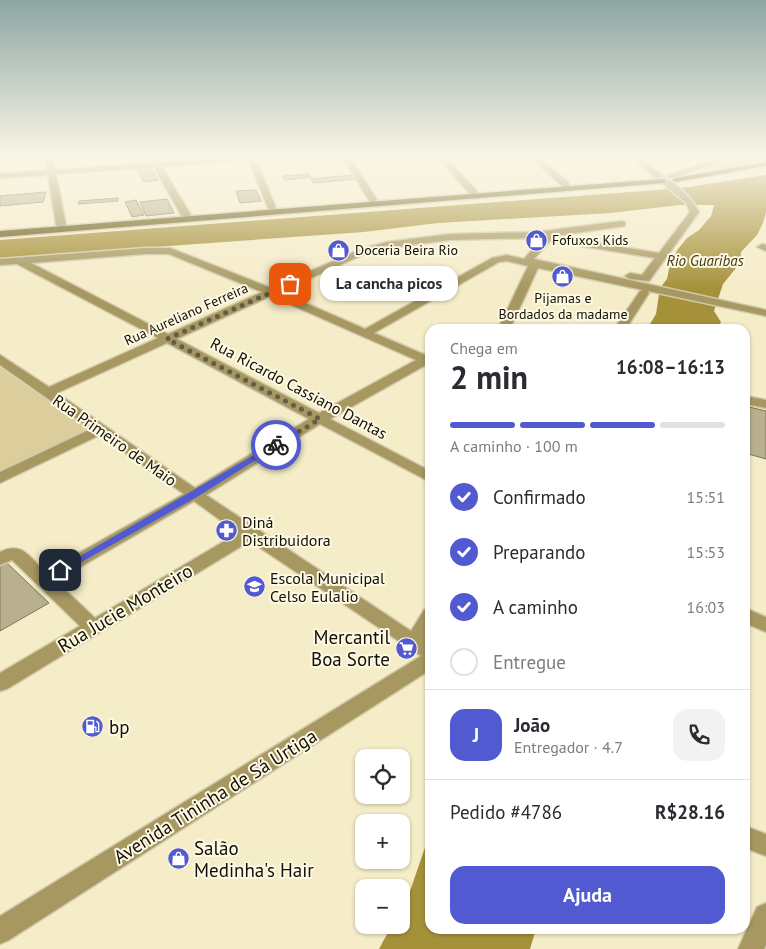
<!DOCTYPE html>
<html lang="pt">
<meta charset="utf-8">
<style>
:root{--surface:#fff;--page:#f2f2f3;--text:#2b2b33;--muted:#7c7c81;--line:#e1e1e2;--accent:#515ad0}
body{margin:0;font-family:"PT Sans",sans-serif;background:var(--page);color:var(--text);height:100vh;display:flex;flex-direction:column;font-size:19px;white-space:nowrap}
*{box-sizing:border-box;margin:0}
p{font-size:16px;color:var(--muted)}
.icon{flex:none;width:28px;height:28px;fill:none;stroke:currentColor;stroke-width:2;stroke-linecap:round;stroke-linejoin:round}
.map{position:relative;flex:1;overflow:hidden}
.details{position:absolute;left:425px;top:324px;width:325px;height:610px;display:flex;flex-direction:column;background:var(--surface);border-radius:15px;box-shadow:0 1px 4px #0004}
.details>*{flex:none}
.tools{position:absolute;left:355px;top:749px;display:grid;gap:10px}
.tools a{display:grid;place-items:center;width:55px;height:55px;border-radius:10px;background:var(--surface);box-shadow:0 1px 4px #0004;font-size:25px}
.pin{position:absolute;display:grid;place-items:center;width:42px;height:42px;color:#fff;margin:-21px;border-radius:10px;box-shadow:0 2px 8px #0006}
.courier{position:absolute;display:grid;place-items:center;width:50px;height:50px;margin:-25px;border:4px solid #515ad0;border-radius:50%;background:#fff;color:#222;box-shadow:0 1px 6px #0007}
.bubble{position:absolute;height:35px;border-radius:15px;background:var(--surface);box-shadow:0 1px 4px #0004;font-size:16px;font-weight:700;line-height:35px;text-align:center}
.overview em{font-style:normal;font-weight:700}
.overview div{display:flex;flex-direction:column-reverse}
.overview{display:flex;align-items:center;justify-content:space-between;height:85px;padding:0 25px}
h1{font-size:32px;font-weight:700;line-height:38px}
.bar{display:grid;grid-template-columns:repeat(4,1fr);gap:8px 5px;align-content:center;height:60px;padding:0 25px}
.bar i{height:6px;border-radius:4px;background:var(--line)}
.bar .selected{background:var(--accent)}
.bar p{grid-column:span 4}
.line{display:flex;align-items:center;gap:12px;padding:0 25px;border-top:1px solid var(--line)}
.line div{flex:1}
.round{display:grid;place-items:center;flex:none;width:52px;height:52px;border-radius:15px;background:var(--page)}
ol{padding:0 25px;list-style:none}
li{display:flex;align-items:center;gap:15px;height:55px}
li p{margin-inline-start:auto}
li .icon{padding:5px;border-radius:50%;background:var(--accent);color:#fff;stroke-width:4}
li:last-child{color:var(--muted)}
li i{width:28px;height:28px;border:2px solid var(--line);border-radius:50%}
.button{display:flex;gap:10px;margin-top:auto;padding:10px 25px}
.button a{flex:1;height:58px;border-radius:15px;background:var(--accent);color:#fff;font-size:20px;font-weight:700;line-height:58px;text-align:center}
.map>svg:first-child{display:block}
</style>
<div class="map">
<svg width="766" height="949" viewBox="0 0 766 949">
<rect width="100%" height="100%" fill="#f5ecc8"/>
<path fill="#dbce9c" d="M 738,157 L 766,157 L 766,161 L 700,172 L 694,171 Z
M 0,367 L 90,430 L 0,473 Z"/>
<path fill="#a6913b" d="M 766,175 L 766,212 L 763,223 L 757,235 L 741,252 L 740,263 L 723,284 L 714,311 L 721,322 L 718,329 L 647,329 L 656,314 L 660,288 L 667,279 L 670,264 L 678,249 L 687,238 L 699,230 L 711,216 L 714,205 L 680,205 L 610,213 L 438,223 L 364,232 L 0,258 L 0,240 L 682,188 Z
M 430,833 L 430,929 L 536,929 L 530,949 L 379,949 L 392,925 L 401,925 L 401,909 L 409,894 Z"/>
<path fill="#b8b08e" stroke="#7e7656" d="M 151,168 L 158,180 L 144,182 L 137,169 Z
M 309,174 L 311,177 L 285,180 L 283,176 Z
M 353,175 L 356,179 L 313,183 L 311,179 Z
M 256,190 L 261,201 L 240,203 L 236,191 Z
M 46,192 L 43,202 L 0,206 L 0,196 Z
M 118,198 L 118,201 L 78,204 L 79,201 Z
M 167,199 L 174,213 L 146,216 L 140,202 Z
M 136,200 L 144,215 L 132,217 L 125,202 Z
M 745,406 L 766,411 L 766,459 L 745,453 Z
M 6,562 L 49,603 L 0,631 L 0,566 Z"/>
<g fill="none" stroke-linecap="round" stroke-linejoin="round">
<defs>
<path id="minor" d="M 45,157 L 53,157 L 55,170 L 152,163 L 150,157 L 156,157 L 159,162 L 238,157 L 269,157 L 268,159 L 256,160 L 276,208 L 272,211 L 268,208 L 249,160 L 162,167 L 191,215 L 186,218 L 181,215 L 154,167 L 56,174 L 66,225 L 61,228 L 56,225 L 48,175 L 0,178 L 0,174 L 47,170 Z
M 342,157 L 350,157 L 377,200 L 376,202 L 370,202 Z
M 437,157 L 445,157 L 477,191 L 477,195 L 471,195 Z
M 530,157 L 538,157 L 569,183 L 569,187 L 563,187 Z
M 631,157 L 639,157 L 663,176 L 656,178 Z
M 722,157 L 732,157 L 673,178 L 666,176 Z
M 662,179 C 674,178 694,202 699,212 L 649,281 L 630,279 L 625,276 L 630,273 L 642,275 L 655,258 L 550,241 L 534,259 L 766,310 L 766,316 L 648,291 L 649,293 L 626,329 L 614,329 L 640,291 L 643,290 L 538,268 L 510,329 L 498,329 L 528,266 L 507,261 L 499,262 L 374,333 L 430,357 L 430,366 L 426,365 L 330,419 L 430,471 L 430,482 L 320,424 L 206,495 L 411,631 L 424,610 L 430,608 L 430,631 L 425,640 L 430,643 L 430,670 L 9,940 L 0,944 L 0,916 L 421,656 L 250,541 L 7,689 L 0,691 L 0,673 L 80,626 L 12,560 L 0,565 L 0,552 C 23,541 29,557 45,572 L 184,494 L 100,435 L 0,483 L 0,472 L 91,429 L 0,365 L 0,355 L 49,387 L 158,338 L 17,264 L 0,265 L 0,259 L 145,248 L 170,248 L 271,288 L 361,249 L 387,242 L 450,234 L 536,232 L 622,221 L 625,222 L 625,226 L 554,236 L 659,253 L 690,212 L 686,203 L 662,183 ZM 536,238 L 541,239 L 524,259 L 507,255 L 492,258 L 365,329 L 280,292 L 367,253 L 387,248 L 450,240 ZM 145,254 L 169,254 L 262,292 L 168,334 L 31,263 ZM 271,296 L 416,360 L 319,413 L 177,339 ZM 167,343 L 309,419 L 195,488 L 57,393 ZM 194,501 L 238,533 L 95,618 L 56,581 Z
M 762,244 L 766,245 L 766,251 L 757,247 Z
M 745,396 L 766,400 L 766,408 L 745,404 Z
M 745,608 L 766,617 L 766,632 L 745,623 Z
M 745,826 L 766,834 L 766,856 L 745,848 Z
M 766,903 L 766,945 L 764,949 L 738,949 L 757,907 Z"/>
<path id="major" d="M 766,162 L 766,166 L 676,182 L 672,180 L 676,178 Z
M 662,179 L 665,179 L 665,183 L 0,237 L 0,231 Z"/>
</defs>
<use href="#minor" stroke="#d1c9a9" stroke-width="3"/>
<use href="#major" stroke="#d1c9a9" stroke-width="3"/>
<use href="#minor" fill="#a79861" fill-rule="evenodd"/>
<use href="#major" fill="#64540f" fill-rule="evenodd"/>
</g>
<linearGradient id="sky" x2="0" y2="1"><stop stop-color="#8da6a3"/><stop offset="0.54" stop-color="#faf6e6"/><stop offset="1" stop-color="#faf6e6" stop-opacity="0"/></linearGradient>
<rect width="766" height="289" fill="url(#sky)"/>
<path fill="#515ad0" d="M 273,444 L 280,445 L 197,497 L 64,572 L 57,572 L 56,570 Z"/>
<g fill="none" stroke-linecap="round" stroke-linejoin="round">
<path stroke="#625d49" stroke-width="5" stroke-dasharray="0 9" d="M 276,445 L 320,419 L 167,339 L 290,284"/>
</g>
<defs>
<symbol id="shop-disc" viewBox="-11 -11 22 22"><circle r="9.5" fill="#515ad0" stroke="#fef9e4"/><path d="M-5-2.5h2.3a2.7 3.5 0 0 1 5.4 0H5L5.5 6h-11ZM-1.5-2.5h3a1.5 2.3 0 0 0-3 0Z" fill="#fff"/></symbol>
<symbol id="pharmacy-disc" viewBox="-11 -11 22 22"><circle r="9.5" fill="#515ad0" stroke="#fef9e4"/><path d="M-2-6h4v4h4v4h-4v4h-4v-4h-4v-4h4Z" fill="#fff"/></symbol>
<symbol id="school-disc" viewBox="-11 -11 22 22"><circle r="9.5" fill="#515ad0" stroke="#fef9e4"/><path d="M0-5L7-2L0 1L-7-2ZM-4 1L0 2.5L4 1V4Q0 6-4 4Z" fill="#fff"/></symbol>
<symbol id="supermarket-disc" viewBox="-11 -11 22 22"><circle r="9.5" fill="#515ad0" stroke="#fef9e4"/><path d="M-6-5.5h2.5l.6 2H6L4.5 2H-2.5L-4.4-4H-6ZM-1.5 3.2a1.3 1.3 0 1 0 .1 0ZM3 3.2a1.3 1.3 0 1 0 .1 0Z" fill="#fff"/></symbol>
<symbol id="fuel-disc" viewBox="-11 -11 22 22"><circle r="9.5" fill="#515ad0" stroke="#fef9e4"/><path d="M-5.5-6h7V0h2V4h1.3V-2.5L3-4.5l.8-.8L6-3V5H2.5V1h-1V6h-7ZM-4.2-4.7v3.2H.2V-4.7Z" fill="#fff"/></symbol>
</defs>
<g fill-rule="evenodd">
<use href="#shop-disc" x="524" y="228" width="25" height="25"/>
<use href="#shop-disc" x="326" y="238" width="25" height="25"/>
<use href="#shop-disc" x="550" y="264" width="25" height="25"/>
<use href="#pharmacy-disc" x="214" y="518" width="25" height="25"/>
<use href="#school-disc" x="242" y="574" width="25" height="25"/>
<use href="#supermarket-disc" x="394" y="636" width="25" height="25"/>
<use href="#fuel-disc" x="80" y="714" width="25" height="25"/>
<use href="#shop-disc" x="166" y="846" width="25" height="25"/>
</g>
<g text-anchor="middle" stroke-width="4" stroke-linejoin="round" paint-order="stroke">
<g font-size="14" fill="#131004" stroke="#fef9e4" text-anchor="start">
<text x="552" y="245">Fofuxos Kids</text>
<text x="355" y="255">Doceria Beira Rio</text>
<text x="563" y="303" text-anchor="middle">Pijamas e<tspan x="563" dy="16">Bordados da madame</tspan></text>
</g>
<g font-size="14" fill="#131004" stroke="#fef9e4">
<text transform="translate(186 314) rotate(-24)" y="5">Rua Aureliano Ferreira</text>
</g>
<g font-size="15" font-style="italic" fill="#413813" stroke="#fef9e4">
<text x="705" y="266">Rio Guaribas</text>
</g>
<g font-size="16" fill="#131004" stroke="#fef9e4">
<text transform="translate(299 388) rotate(28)" y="6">Rua Ricardo Cassiano Dantas</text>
<text transform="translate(115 440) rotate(35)" y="6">Rua Primeiro de Maio</text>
</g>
<g font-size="16" fill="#131004" stroke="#fef9e4" text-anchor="start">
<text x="242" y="528">Diná<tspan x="242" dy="18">Distribuidora</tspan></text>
<text x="270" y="584">Escola Municipal<tspan x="270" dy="18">Celso Eulalio</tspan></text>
</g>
<g font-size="19" fill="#131004" stroke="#fef9e4">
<text transform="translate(125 608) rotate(-31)" y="7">Rua Jucie Monteiro</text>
<text transform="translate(215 796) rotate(-32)" y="7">Avenida Tininha de Sá Urtiga</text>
</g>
<g font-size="19" fill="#131004" stroke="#fef9e4" text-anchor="start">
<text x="390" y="644" text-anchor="end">Mercantil<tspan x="390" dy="22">Boa Sorte</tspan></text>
<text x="109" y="734">bp</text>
<text x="194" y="855">Salão<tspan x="194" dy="22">Medinha's Hair</tspan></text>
</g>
</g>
</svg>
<div class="tools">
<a><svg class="icon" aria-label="locate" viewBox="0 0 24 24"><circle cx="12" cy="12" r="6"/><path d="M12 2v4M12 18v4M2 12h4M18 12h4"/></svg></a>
<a>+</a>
<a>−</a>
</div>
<div class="pin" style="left:290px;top:284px;background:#ea580c"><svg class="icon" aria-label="bag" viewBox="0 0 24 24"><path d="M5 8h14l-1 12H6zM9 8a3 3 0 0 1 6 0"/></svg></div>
<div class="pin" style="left:60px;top:570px;background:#1f2937"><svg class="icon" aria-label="home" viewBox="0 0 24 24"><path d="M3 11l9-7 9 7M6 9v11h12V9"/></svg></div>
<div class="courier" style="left:276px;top:445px"><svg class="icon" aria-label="bike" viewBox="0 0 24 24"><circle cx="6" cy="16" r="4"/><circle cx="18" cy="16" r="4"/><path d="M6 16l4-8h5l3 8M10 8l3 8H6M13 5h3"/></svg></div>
<div class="bubble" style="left:320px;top:266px;width:138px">La cancha picos</div>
<section class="details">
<div class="overview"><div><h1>2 min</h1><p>Chega em</p></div><em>16:08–16:13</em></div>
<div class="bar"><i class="selected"></i><i class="selected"></i><i class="selected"></i><i></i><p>A caminho · 100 m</p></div>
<ol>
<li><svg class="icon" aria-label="check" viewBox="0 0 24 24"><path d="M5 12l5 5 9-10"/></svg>Confirmado<p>15:51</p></li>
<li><svg class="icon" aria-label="check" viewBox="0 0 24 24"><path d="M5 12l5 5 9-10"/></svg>Preparando<p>15:53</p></li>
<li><svg class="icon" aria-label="check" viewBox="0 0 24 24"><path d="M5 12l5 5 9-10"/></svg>A caminho<p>16:03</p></li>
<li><i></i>Entregue</li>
</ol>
<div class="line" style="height:90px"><b class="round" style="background:var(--accent);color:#fff">J</b><div><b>João</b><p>Entregador · 4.7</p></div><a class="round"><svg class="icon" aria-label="phone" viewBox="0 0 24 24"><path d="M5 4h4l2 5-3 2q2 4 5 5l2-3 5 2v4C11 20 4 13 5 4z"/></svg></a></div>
<div class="line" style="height:65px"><div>Pedido #4786</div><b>R$28.16</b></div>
<div class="button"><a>Ajuda</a></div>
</section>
</div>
